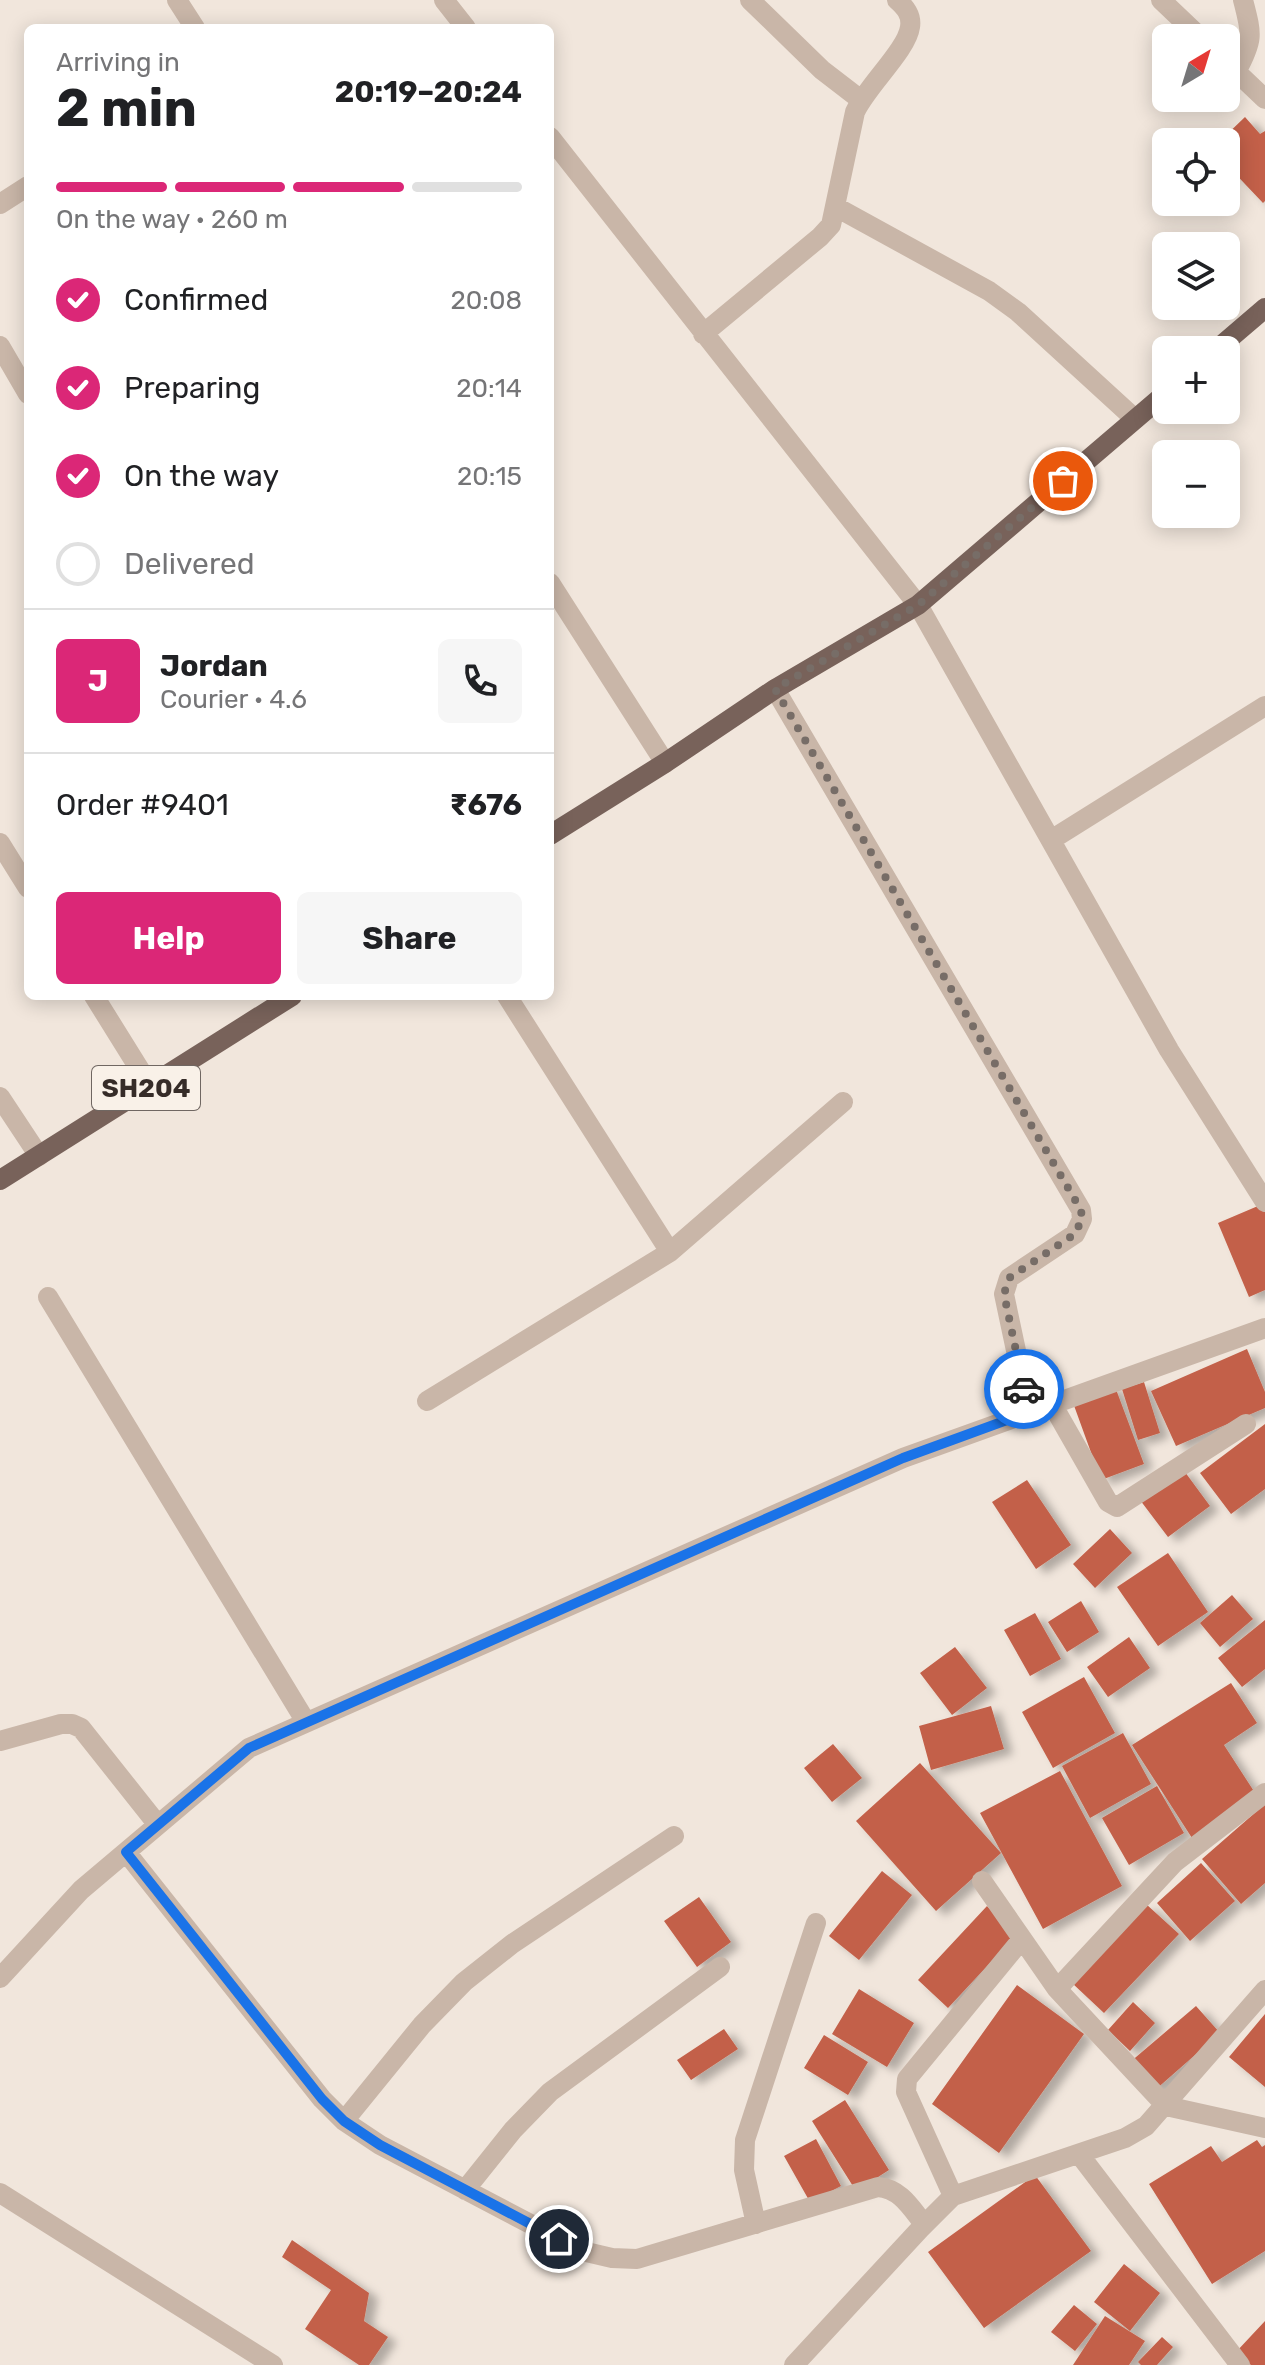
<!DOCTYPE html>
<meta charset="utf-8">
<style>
:root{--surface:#fff;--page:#f6f6f6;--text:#202124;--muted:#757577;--line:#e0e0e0;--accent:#db2777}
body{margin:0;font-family:Rubik,sans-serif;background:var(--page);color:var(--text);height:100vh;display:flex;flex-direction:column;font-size:30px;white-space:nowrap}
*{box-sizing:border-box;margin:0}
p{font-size:26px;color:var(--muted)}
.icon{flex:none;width:44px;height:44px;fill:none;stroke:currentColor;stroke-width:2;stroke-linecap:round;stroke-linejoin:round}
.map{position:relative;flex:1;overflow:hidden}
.side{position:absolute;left:24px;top:24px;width:530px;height:976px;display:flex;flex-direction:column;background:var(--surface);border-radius:12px;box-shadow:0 4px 20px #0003}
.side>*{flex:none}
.needle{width:52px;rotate:38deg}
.tools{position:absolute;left:1152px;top:24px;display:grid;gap:16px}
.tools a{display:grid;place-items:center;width:88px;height:88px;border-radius:12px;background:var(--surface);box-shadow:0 4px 20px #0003;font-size:40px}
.pin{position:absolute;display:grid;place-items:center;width:68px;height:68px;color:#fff;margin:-34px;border:4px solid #fff;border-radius:50%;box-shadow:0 2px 8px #0007}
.courier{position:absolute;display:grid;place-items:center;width:80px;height:80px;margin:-40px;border:6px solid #1a73e8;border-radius:50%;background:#fff;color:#222;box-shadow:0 2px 10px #0007}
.summary em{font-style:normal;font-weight:700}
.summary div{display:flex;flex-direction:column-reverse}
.summary{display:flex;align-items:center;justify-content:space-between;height:136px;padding:0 32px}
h1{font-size:52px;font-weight:700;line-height:60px}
.bar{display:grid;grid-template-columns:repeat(4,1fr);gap:12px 8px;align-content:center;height:96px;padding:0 32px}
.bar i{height:10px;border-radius:6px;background:var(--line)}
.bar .active{background:var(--accent)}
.bar p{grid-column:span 4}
.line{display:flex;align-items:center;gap:20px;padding:0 32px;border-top:2px solid var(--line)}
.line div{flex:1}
.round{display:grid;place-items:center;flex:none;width:84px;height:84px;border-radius:12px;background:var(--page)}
ol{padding:0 32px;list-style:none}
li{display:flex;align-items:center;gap:24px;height:88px}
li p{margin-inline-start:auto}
li .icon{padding:8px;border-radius:50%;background:var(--accent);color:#fff;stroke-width:4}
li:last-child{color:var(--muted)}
li i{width:44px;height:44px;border:4px solid var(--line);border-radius:50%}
.cta{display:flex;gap:16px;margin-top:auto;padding:16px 32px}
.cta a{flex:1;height:92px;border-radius:12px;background:var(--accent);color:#fff;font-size:32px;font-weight:700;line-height:92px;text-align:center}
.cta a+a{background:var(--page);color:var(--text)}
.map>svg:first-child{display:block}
</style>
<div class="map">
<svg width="1265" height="2365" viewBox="0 0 1265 2365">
<defs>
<filter id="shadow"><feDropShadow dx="9" dy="5" stdDeviation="4" flood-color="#0004"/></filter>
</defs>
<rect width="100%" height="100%" fill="#f1e6dc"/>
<path fill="#c36049" filter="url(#shadow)" d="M 1245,117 L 1260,134 L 1265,131 L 1265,201 L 1263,203 L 1226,164 L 1226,142 L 1219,142 Z
M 1265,1203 L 1265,1290 L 1249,1297 L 1218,1223 Z
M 1247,1349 L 1265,1392 L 1265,1408 L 1176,1446 L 1151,1391 Z
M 1144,1382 L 1160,1433 L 1138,1440 L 1122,1389 Z
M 1114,1384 L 1144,1464 L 1101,1480 L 1072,1400 Z
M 1265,1424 L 1265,1489 L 1231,1514 L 1200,1473 Z
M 1182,1468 L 1210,1506 L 1168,1537 L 1140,1500 Z
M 1027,1480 L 1071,1545 L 1036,1569 L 992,1502 Z
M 1110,1529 L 1132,1553 L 1095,1588 L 1073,1564 Z
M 1168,1553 L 1208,1612 L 1158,1646 L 1117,1587 Z
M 1232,1595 L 1253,1619 L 1220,1647 L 1200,1623 Z
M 1081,1601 L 1099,1632 L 1067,1652 L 1048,1622 Z
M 1035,1613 L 1061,1659 L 1030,1676 L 1004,1630 Z
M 1265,1620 L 1265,1669 L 1242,1687 L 1218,1658 Z
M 1129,1637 L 1150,1668 L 1108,1697 L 1087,1667 Z
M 955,1647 L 987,1688 L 952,1715 L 920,1673 Z
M 1084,1677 L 1115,1733 L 1053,1768 L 1022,1712 Z
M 1231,1683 L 1257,1723 L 1224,1745 L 1257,1796 L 1192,1838 L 1132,1745 Z
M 991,1706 L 1004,1749 L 931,1770 L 919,1726 Z
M 1123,1733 L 1151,1784 L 1090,1818 L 1062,1766 Z
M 833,1744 L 862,1778 L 832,1802 L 804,1768 Z
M 920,1763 L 1001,1853 L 936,1911 L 856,1821 Z
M 1060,1771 L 1122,1886 L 1043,1929 L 980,1813 Z
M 1157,1786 L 1184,1833 L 1129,1865 L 1102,1818 Z
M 1265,1804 L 1265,1883 L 1241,1904 L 1202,1859 Z
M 1201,1863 L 1235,1901 L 1190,1941 L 1157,1903 Z
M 882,1871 L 912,1895 L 859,1960 L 829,1936 Z
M 699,1897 L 731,1942 L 697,1967 L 664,1921 Z
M 1146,1904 L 1179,1934 L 1104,2013 L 1072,1983 Z
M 987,1906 L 1016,1935 L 948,2008 L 918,1980 Z
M 1017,1985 L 1084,2034 L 999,2153 L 932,2104 Z
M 859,1989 L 914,2023 L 887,2067 L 832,2034 Z
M 1133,2002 L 1155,2023 L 1130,2051 L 1108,2030 Z
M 1196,2006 L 1220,2033 L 1154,2091 L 1129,2063 Z
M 1265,2014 L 1265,2087 L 1229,2057 Z
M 724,2029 L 738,2049 L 691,2080 L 677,2060 Z
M 824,2035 L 868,2062 L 848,2095 L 804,2068 Z
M 845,2100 L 889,2170 L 856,2191 L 812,2121 Z
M 816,2139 L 841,2186 L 810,2202 L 784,2156 Z
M 1257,2140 L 1262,2147 L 1265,2145 L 1265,2251 L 1212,2284 L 1149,2184 L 1211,2146 L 1222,2162 Z
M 1035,2175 L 1091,2251 L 984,2328 L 928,2252 Z
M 292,2240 L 369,2293 L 364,2321 L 388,2337 L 369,2365 L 359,2365 L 305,2329 L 331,2290 L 282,2257 Z
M 1124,2264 L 1160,2293 L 1130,2331 L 1094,2302 Z
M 1074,2305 L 1097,2324 L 1075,2351 L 1051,2332 Z
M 1105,2316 L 1145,2341 L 1129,2365 L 1073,2365 Z
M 1265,2321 L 1265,2365 L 1251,2365 L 1236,2352 Z
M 1162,2337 L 1173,2347 L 1157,2365 L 1141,2365 L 1138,2362 Z"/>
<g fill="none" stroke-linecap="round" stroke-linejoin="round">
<path stroke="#c9b6a8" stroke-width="20" d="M 177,0 L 195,28
M 444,0 L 466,28
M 750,0 L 822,70 L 861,100
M 1161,0 L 1201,38
M 1226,62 L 1265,99
M 1236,72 C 1254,39 1252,35 1243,0
M 550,137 L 918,605 L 1169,1050 L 1265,1202
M 0,204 L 28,186
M 836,207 L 989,291 L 1018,312 L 1135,419
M 703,334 L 820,237 L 831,225 L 855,112 C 867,86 907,50 910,27 C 912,15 905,7 897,0
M 0,346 L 28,394
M 550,583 L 665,763
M 775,689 L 1081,1210 L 1082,1219 L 1075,1234 L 1009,1278 L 1004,1294 L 1029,1412
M 1051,840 L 1265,706
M 0,843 L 28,888
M 94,996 L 150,1086
M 507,996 L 670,1252
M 0,1097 L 39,1156
M 48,1297 L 306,1722
M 427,1401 L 670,1252 L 843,1102
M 1052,1404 L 1108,1502 L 1117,1507 L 1246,1424
M 0,1741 L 61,1724 L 72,1724 L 81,1728 L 158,1825
M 126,1852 L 322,2099 L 344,2121 L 380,2145 L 582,2251 L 612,2258 L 637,2259 L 878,2187 C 901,2189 911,2208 924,2224
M 982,1881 L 1057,1989 L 1166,2106 L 1265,2128
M 0,1978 L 81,1890 L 249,1748 L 903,1458 L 1265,1328
M 1057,1989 L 1175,1862 L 1265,1793
M 344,2121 L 422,2025 L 464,1982 L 512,1944 L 674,1836
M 1079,2154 L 1240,2365
M 465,2190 L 513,2130 L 550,2092 L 720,1967
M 0,2193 L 273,2365
M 953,2196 L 906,2092 L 907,2079 L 1022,1939
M 756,2224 L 744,2170 L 745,2140 L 816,1923
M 794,2365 L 920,2229 L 953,2196 L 1125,2138 L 1146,2126 L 1265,1990"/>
<path stroke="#78625a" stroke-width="20" d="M 1216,350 L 1265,308
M 550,835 L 665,763 L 775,689 L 918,605 L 1166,393
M 0,1180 L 292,996"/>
</g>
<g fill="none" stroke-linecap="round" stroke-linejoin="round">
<path stroke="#776d67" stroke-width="8" stroke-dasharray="0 14.4" d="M 1024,1389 L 1004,1294 L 1009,1278 L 1075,1234 L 1082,1219 L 1081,1210 L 775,689 L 918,605 L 1063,481"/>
<path stroke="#1a73e8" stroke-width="10" d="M 559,2239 L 380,2145 L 344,2121 L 322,2099 L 126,1852 L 249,1748 L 903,1458 L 1029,1412 L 1024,1389"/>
</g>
<g text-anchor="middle" stroke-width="6" stroke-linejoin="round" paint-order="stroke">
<rect fill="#f9f1e8" stroke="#706762" stroke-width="2" x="92" y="1066" width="108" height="44" rx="6"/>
<g font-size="26" font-weight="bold" fill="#362c28">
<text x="146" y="1097">SH204</text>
</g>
</g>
</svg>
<div class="tools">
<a><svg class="needle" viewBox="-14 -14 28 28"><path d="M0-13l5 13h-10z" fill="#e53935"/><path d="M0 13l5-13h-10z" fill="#757577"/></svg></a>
<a><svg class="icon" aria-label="locate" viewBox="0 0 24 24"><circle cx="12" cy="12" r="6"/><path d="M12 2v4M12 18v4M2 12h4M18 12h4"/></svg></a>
<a><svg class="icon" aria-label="layers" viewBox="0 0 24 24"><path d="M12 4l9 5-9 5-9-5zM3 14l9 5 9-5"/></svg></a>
<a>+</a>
<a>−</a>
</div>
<div class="pin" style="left:1063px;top:481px;background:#ea580c"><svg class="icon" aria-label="bag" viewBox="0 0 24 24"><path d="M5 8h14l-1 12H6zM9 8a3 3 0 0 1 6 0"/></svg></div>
<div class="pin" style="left:559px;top:2239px;background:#1f2937"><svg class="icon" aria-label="home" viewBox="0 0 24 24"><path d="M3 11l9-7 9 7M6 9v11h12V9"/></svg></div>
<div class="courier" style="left:1024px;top:1389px"><svg class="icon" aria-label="car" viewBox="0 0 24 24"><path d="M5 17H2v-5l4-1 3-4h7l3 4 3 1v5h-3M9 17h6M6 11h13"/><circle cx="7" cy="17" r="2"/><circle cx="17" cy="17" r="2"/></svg></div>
<section class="side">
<div class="summary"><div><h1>2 min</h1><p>Arriving in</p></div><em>20:19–20:24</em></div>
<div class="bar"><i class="active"></i><i class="active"></i><i class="active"></i><i></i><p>On the way · 260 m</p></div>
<ol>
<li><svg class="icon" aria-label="check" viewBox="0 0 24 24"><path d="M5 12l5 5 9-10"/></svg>Confirmed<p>20:08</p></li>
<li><svg class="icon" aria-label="check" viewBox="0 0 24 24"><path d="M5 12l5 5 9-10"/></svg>Preparing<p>20:14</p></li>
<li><svg class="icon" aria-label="check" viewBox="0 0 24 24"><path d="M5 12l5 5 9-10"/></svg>On the way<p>20:15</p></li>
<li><i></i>Delivered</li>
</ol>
<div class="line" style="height:144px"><b class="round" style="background:var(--accent);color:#fff">J</b><div><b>Jordan</b><p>Courier · 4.6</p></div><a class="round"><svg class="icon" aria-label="phone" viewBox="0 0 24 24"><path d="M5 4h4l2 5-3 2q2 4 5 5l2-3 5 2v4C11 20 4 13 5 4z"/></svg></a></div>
<div class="line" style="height:104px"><div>Order #9401</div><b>₹676</b></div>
<div class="cta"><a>Help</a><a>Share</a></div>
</section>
</div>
